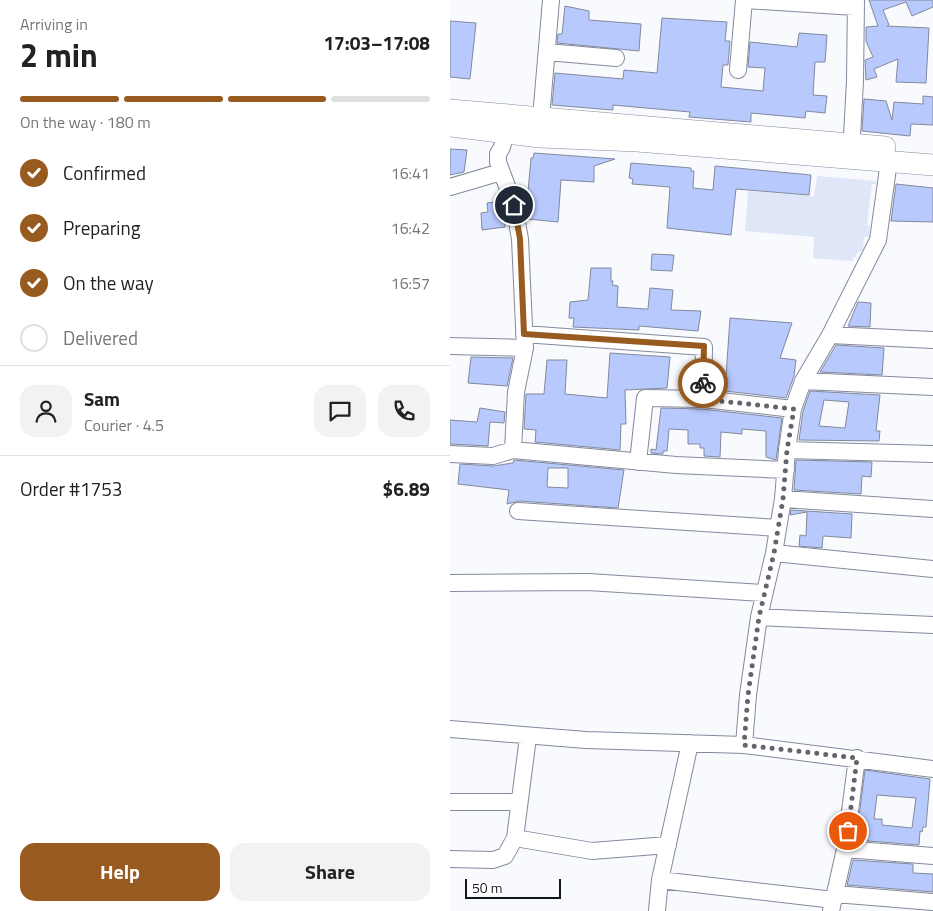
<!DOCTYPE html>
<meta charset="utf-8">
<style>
:root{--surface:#fff;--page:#f2f2f2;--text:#222;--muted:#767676;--line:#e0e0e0;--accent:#985b1f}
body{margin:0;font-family:"Titillium Web",sans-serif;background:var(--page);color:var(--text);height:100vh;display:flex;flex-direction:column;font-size:19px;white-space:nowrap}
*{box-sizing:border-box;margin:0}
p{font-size:16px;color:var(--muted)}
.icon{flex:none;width:28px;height:28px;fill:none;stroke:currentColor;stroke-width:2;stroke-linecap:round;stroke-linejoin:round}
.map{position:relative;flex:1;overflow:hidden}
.drawer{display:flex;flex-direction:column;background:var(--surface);width:450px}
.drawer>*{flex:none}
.scale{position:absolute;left:15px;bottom:12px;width:96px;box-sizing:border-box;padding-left:5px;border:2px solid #12151c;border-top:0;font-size:14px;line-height:18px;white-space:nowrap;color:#12151c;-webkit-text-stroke:4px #fff;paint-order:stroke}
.pin{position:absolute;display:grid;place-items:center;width:42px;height:42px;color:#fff;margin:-21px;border:2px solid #fff;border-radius:50%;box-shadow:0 1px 5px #0007}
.courier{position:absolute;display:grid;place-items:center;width:50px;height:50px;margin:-25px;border:4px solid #985b1f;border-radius:50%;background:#fff;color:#222;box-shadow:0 1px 6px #0007}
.headline em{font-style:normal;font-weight:700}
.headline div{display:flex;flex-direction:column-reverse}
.headline{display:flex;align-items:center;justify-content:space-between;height:85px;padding:0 20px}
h1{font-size:32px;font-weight:700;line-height:38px}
.bar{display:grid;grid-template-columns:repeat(4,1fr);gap:8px 5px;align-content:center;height:60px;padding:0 20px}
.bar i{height:6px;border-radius:4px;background:var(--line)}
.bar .active{background:var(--accent)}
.bar p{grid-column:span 4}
.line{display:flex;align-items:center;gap:12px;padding:0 20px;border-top:1px solid var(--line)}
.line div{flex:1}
.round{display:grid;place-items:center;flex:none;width:52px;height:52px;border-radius:15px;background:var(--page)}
ol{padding:0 20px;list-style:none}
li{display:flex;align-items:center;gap:15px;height:55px}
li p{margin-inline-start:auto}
li .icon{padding:5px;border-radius:50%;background:var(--accent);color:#fff;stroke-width:4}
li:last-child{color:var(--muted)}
li i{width:28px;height:28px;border:2px solid var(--line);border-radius:50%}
.action{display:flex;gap:10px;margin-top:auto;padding:10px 20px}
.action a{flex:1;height:58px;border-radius:15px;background:var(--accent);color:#fff;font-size:20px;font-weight:700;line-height:58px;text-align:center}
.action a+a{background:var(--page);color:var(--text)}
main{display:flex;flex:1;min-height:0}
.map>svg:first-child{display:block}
</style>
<main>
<section class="drawer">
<div class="headline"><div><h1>2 min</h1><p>Arriving in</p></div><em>17:03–17:08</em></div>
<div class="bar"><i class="active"></i><i class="active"></i><i class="active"></i><i></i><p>On the way · 180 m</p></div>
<ol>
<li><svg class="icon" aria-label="check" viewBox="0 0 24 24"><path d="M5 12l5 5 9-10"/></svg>Confirmed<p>16:41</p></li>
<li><svg class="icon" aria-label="check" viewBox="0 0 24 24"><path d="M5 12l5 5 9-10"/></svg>Preparing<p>16:42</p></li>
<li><svg class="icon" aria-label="check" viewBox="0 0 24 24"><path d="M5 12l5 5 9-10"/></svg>On the way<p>16:57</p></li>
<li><i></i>Delivered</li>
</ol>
<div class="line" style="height:90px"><a class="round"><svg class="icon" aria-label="person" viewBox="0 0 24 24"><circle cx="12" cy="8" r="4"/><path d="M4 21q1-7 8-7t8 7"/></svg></a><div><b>Sam</b><p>Courier · 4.5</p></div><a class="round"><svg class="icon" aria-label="chat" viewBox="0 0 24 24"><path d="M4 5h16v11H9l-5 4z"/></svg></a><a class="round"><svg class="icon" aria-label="phone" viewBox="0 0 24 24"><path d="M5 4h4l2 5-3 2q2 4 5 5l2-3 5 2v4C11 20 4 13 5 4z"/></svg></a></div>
<div class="line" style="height:65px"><div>Order #1753</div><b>$6.89</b></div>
<div class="action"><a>Help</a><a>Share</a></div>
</section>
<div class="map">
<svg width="483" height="911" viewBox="0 0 483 911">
<rect width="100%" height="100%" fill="#f8fafe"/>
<path fill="#dfe6f8" d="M 367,176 L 426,181 L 426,184 L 422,184 L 417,225 L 420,225 L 419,237 L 414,237 L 413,250 L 407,253 L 406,257 L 403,257 L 403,261 L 363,258 L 364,237 L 295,231 L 298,191 L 364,196 Z"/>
<path fill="#b8c9fd" stroke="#82899c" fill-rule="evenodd" d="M 419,0 L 483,0 L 483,7 L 462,16 L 456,2 L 433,10 L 439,25 L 437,26 L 479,28 L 476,83 L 446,82 L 448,59 L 424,69 L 427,77 L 416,80 L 415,60 L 423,57 L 416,41 L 416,27 L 428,26 Z
M 115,6 L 139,11 L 139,20 L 191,24 L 189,51 L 107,43 L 108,34 L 112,34 Z
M 212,18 L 277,22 L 275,41 L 280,41 L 278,65 L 273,65 L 271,87 L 313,91 L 315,68 L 298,67 L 300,42 L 347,47 L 349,33 L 377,35 L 375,62 L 365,62 L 363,95 L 377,96 L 375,113 L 356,111 L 355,118 L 301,113 L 301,122 L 239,117 L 240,112 L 163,105 L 163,110 L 102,105 L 105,73 L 173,79 L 174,70 L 207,73 Z
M 0,21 L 26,23 L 20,79 L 0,77 Z
M 473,96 L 483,97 L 483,125 L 461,124 L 460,136 L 412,131 L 414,99 L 436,101 L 442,120 L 444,102 L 473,104 Z
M 0,149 L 17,150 L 14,172 L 0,175 Z
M 84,153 L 165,159 L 144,166 L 144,182 L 111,180 L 108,222 L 78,219 L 80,204 L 77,203 L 81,158 L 83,158 Z
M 181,163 L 241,168 L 241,171 L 244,171 L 243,188 L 263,190 L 265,166 L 361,175 L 359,195 L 286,189 L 281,235 L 217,228 L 220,187 L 182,184 L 183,179 L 179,178 Z
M 446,184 L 483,188 L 483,222 L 441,221 Z
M 52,201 L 55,227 L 32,230 L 31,213 L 38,212 L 37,203 Z
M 202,254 L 224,255 L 222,271 L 201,270 Z
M 141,268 L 161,268 L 161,281 L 163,281 L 162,285 L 168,286 L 167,307 L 196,309 L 198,309 L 200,288 L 223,290 L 221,310 L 251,311 L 248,331 L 189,326 L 189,330 L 123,327 L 124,318 L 119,318 L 120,302 L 138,300 Z
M 408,302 L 421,303 L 420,327 L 398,326 Z
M 280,318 L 342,323 L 330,358 L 346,360 L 344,376 L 336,398 L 275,391 Z
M 386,345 L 434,348 L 432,375 L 370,372 Z
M 160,353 L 220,357 L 217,388 L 175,390 L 176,424 L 171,424 L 170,450 L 85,442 L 86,430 L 74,429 L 76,394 L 94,394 L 97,360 L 117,360 L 115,394 L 157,398 Z
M 21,357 L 63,358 L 57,386 L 18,383 Z
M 360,391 L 430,395 L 426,431 L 430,431 L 429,441 L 349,440 L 353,411 ZM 374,400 L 399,402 L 395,428 L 369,426 Z
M 30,408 L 55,412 L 54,423 L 40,422 L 38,446 L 0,444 L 0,420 L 27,422 Z
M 211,408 L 252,409 L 332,418 L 326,460 L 316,457 L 316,431 L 292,429 L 292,434 L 271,432 L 270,457 L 254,456 L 254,448 L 250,448 L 250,444 L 238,444 L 238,430 L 219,429 L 217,451 L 213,451 L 213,454 L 201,453 L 201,449 L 206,450 Z
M 64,460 L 174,470 L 168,508 L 69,501 L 57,504 L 59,490 L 8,484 L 10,464 L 43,466 L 63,463 ZM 98,468 L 118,468 L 118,488 L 97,487 Z
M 346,460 L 422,462 L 421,477 L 412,476 L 411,494 L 344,490 Z
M 341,510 L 402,514 L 401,538 L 373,536 L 372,548 L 349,546 L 350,535 L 356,536 L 357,512 L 340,515 Z
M 415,770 L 480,779 L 476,827 L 473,827 L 472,832 L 470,831 L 469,845 L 406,840 ZM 427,795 L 466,798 L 462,828 L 432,825 L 432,819 L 424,819 Z
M 403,860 L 463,864 L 463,873 L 483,874 L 483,892 L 397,885 Z"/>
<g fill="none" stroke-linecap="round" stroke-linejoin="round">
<defs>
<path id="minor" d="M 295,0 L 405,7
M 97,52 L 166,58
M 288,70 L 294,0
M 90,130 L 101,0
M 401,154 L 405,81 L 406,0
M 0,187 L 51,172
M 74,334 L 254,347 L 253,399 L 343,409
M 380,335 L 483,340
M 0,346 L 75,348 L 70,239 L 64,205 L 48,162 L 48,154 L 52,147 L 56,131
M 353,381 L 483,387
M 63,450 L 66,392 L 75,348
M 337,450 L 483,454
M 0,454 L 43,456 L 63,450 L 226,465 L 336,470
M 188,462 L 195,398 L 253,399
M 333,499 L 483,509
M 68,511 L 328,528
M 324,553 L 483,569
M 0,583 L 138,582 L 313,593
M 309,617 L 483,625
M 0,729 L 136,740 L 294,745 L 483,769
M 294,745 L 298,695 L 309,617 L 324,553 L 333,499 L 337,450 L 343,409 L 353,381 L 380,335 L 428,240 L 439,161
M 0,802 L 69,802
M 65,838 L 142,851 L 218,845
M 395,849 L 483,856
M 0,859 L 43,860 L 55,856 L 65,838 L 78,737
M 210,880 L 384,900
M 385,894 L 483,902
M 207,910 L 210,880 L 240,743
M 381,911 L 395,849 L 407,758"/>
<path id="major" d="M 0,110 L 435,147
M 0,126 L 90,137 L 187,141 L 483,165"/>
</defs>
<use href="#minor" stroke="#838a9d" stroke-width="18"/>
<use href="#major" stroke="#838a9d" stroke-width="22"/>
<use href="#minor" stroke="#fff" stroke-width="16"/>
<use href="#major" stroke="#fff" stroke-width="21"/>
</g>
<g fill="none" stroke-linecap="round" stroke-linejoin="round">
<path stroke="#62656b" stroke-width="5" stroke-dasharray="0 9" d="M 253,383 L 252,399 L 344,409 L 337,450 L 333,499 L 324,553 L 309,617 L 298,695 L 294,745 L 407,758 L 398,831"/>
<path stroke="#985b1f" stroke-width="6" d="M 64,205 L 70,239 L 74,334 L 254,346 L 253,383"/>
</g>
</svg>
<div class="scale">50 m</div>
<div class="pin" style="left:398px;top:831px;background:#ea580c"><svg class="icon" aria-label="bag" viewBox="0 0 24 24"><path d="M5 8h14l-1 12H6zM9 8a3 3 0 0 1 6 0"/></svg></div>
<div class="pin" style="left:64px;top:205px;background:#1f2937"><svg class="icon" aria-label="home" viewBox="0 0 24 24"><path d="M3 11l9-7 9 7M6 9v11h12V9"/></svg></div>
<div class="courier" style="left:253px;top:383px"><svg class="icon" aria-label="bike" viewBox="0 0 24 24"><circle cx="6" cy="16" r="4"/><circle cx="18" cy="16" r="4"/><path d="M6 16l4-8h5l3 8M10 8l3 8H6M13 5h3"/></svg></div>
</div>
</main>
